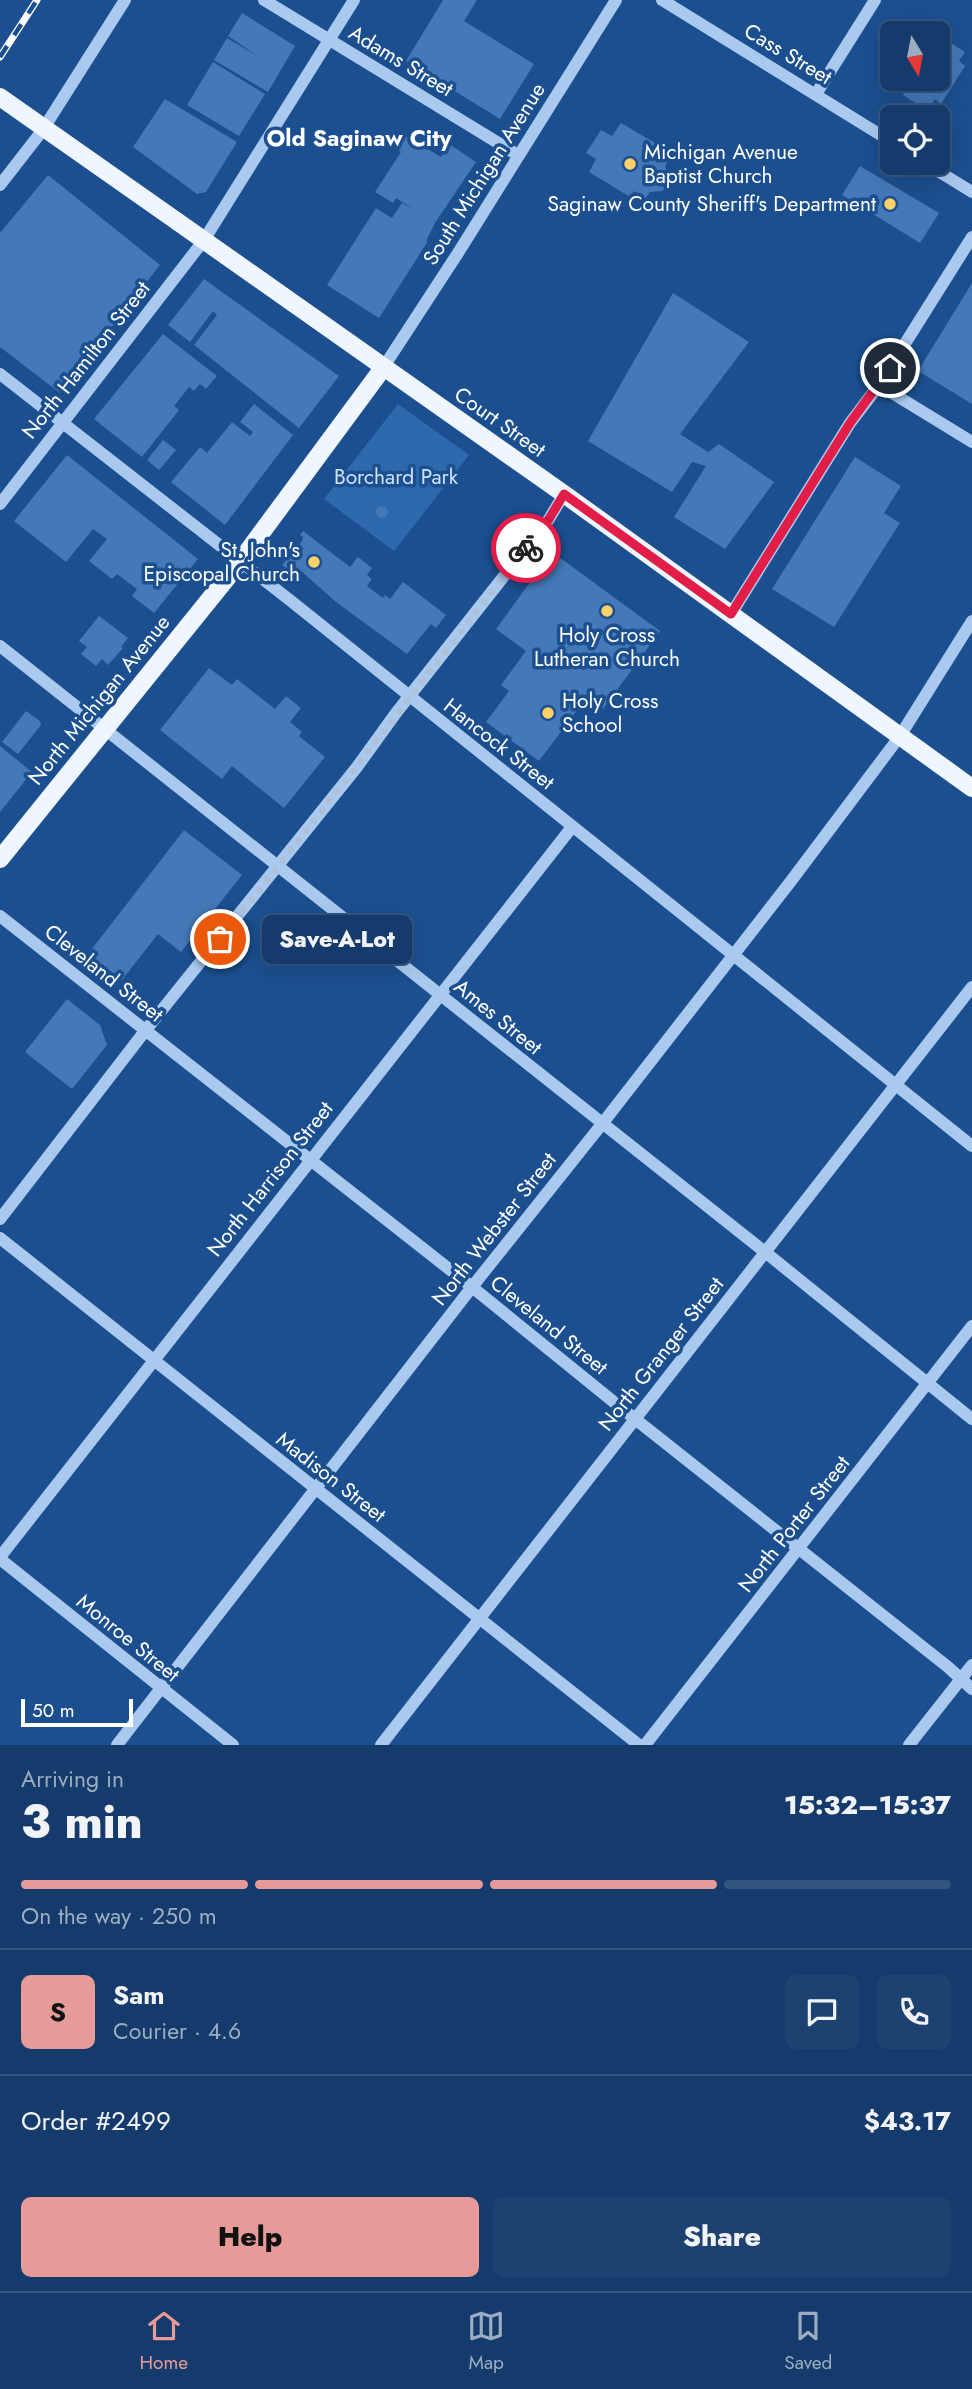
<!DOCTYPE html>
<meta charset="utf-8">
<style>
:root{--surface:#143b6b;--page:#1d4271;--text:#f1f3f6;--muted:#9dadc1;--line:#33557e;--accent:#e69b98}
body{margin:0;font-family:Jost,sans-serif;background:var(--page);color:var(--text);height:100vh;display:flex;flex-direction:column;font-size:26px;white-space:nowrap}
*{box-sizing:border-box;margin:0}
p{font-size:23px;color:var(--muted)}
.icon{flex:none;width:38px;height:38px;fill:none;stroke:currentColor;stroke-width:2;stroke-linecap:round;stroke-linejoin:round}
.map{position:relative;height:1745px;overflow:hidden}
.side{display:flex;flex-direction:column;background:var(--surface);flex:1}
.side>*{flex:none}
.needle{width:46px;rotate:170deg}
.tools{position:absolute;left:880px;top:21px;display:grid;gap:14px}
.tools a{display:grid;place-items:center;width:70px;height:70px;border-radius:10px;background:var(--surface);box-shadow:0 7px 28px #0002,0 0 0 2px var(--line);font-size:35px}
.scale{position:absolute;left:21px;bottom:18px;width:112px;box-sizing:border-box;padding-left:7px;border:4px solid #fff;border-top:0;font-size:19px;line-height:24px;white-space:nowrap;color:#fff;-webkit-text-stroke:5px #1b4f8f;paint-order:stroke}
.pin{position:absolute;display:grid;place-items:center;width:60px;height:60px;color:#fff;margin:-30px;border:4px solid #fff;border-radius:50%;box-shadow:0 2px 7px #0007}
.courier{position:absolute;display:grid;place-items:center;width:70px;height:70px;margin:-35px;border:5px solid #e11d48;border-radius:50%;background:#fff;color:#222;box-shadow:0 2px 9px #0007}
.bubble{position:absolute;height:49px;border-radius:10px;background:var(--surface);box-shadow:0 7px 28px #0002,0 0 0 2px var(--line);font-size:23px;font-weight:800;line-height:49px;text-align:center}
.headline em{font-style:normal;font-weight:800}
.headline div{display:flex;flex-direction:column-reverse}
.headline{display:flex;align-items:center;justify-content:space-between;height:119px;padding:0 21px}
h1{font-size:46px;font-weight:800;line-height:52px}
.bar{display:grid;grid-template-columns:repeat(4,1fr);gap:10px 7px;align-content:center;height:84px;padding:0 21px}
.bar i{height:9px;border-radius:5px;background:var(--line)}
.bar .on{background:var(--accent)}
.bar p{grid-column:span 4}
.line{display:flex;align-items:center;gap:18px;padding:0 21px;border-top:2px solid var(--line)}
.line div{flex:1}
.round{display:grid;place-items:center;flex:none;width:74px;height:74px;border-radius:10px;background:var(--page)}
.action{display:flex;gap:14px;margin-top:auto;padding:14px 21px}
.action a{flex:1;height:80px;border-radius:10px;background:var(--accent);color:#111;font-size:28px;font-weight:800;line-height:80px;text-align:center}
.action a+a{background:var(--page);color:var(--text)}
.tab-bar{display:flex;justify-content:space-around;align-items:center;height:98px;border-top:2px solid var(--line);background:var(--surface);font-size:19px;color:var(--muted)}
.tab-bar a{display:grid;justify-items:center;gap:4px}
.tab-bar .on{color:var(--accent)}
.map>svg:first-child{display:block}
</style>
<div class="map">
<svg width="972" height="1745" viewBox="0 0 972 1745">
<rect width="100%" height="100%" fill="#1b4f8f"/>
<path fill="#2e69ad" d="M 398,404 L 469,455 L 394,551 L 324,499 Z"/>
<path fill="#4478b7" d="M 443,0 L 477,0 L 464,21 L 534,64 L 500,119 L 406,61 Z
M 242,13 L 295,46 L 268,92 L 214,60 L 227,38 L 259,57 L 228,36 Z
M 938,35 L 965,52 L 959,61 L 965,66 L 941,104 L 935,99 L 928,111 L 903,95 L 910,84 L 901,79 L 938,79 Z
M 213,62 L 265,94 L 239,136 L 187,105 Z
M 165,99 L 237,142 L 206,192 L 197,194 L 133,147 Z
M 621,123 L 662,147 L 659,154 L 668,160 L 665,167 L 669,175 L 668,185 L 662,191 L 650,192 L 645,199 L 634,191 L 630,197 L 589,172 L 596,159 L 586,153 L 601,130 L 612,136 Z
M 402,134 L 441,157 L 449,144 L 476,162 L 435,223 L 426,241 L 428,241 L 379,318 L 327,285 L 376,208 L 392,218 L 402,203 L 415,210 L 396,198 L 393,203 L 375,192 L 401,152 L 394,147 Z
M 860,166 L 939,213 L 920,243 L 842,195 Z
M 48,175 L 160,265 L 60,393 L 0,347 L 0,233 Z
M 204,279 L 339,376 L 299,428 L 194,345 L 217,315 L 213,311 L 190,342 L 168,325 Z
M 972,283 L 972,404 L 918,371 Z
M 673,293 L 749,342 L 680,434 L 708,452 L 719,444 L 774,482 L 725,549 L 674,517 L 706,466 L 692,462 L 672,492 L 588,441 Z
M 163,334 L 217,376 L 206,389 L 200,384 L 194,391 L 189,387 L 174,406 L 179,410 L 142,457 L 94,419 Z
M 254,404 L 293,435 L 225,525 L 171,482 L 200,447 L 207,453 L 232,422 L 250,436 L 253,432 L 240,422 Z
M 163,440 L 176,450 L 159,470 L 147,460 Z
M 67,455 L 198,559 L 154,613 L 132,596 L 137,589 L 117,574 L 112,579 L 89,561 L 107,539 L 93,529 L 66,562 L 14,521 Z
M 855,457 L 901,486 L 884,513 L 900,523 L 834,627 L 772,589 Z
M376 512a6 6 0 1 1 12 0a6 6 0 1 1-12 0Z
M 303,531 L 350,567 L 358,557 L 372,568 L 367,575 L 372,579 L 367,586 L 383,598 L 385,595 L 390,599 L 403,582 L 446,615 L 436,628 L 431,624 L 407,654 L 336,602 L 301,571 L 299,574 L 293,568 L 290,571 L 282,565 L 302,541 L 303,537 L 300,535 Z
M 552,552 L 660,631 L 603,709 L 587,697 L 539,761 L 486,722 L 509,691 L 501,685 L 526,651 L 496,629 Z
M 99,616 L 128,638 L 121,647 L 123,648 L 108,665 L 102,659 L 96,666 L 81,654 L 87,647 L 79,641 Z
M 209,668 L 232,685 L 237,679 L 275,709 L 286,696 L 301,708 L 290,722 L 302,732 L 299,736 L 325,757 L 284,808 L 232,766 L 222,779 L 160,730 Z
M 26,711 L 40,721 L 41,725 L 18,754 L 2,742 Z
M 0,746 L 32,772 L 0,812 Z
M 184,830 L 242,875 L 181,952 L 158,934 L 122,980 L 88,954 Z
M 67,999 L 100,1025 L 107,1045 L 72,1089 L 25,1052 Z"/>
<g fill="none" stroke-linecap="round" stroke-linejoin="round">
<path stroke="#a9c9ee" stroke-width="12" d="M 264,0 L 518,155
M 662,0 L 892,142
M 816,94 L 875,0
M 925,163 L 972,192
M 0,185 L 42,131 L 125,0
M 383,368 L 458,253 L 616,0
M 0,374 L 291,601 L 972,1146
M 879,385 L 972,442
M 0,504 L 204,240 L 354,0
M 731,614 L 850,423 L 879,385 L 972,237
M 0,646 L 765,1252 L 972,1419
M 0,916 L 472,1287 L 620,1407 L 948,1667 L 972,1689
M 0,1219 L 145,1031 L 357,767 L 396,713 L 549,519 L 564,494
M 0,1238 L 639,1745
M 0,1557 L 572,827
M 0,1559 L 233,1745
M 117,1745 L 472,1287 L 602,1124 L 791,881 L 900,736 L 972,621
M 381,1745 L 972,987
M 645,1745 L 972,1326
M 909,1745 L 972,1665"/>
<path stroke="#f0f6ff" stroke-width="18" d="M 178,222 L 564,494 L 972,788
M 0,859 L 239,563 L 383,368"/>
<defs>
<path id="rail" d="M 0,57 L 37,0"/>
</defs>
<use href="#rail" stroke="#fff" stroke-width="7"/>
<use href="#rail" stroke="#1b4f8f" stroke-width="4.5" stroke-dasharray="13" stroke-linecap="butt"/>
<path stroke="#f0f6ff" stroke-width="18" d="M 0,97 L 178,222"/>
</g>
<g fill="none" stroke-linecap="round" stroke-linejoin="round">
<path stroke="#afc1d8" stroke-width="7" stroke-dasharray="0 12.6" d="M 220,939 C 324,810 424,679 526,548"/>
<path stroke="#e11d48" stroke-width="9" d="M 526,548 L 549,519 L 564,494 L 731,614 L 850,423 L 890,368"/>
</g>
<g fill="#ffd166" stroke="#1b4f8f" stroke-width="2.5">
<circle cx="630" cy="164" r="7"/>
<circle cx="890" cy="204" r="7"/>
<circle cx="314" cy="562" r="7"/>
<circle cx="607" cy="611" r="7"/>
<circle cx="548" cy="713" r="7"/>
</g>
<g text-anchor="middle" stroke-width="7" stroke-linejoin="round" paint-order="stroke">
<g font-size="21" fill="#fff" stroke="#1b4f8f">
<text transform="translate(788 54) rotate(31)" y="7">Cass Street</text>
<text transform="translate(401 61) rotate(31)" y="7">Adams Street</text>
<text transform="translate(484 174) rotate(-58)" y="7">South Michigan Avenue</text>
<text transform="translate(86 360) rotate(-52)" y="7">North Hamilton Street</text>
<text transform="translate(500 422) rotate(35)" y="7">Court Street</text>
<text transform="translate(99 700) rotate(-51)" y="7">North Michigan Avenue</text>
<text transform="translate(499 744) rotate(38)" y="7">Hancock Street</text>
<text transform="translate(104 973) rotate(38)" y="7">Cleveland Street</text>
<text transform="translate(498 1017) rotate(39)" y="7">Ames Street</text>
<text transform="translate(270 1179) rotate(-52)" y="7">North Harrison Street</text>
<text transform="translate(494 1229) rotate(-52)" y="7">North Webster Street</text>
<text transform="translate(549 1325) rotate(39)" y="7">Cleveland Street</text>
<text transform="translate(661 1354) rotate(-52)" y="7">North Granger Street</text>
<text transform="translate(331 1477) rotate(38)" y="7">Madison Street</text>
<text transform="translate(794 1524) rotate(-52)" y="7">North Porter Street</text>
<text transform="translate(128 1638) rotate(39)" y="7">Monroe Street</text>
</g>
<g font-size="21" fill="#fff" stroke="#1b4f8f" text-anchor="start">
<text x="644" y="159">Michigan Avenue<tspan x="644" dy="24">Baptist Church</tspan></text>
<text x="876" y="211" text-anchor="end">Saginaw County Sheriff's Department</text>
<text x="300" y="557" text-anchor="end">St. John's<tspan x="300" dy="24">Episcopal Church</tspan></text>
<text x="607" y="642" text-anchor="middle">Holy Cross<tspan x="607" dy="24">Lutheran Church</tspan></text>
<text x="562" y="708">Holy Cross<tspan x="562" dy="24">School</tspan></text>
</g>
<g font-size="21" fill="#cfe3fa" stroke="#1b4f8f">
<text x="396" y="484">Borchard Park</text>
</g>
<g font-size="23" font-weight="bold" fill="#fff" stroke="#1b4f8f">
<text x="359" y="146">Old Saginaw City</text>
</g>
</g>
</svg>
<div class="tools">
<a><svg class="needle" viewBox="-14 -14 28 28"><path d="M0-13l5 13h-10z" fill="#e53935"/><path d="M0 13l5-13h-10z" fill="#9dadc1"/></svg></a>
<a><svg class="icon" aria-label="locate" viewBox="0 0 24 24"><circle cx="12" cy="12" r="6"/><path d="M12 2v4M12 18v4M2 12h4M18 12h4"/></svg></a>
</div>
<div class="scale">50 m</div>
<div class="pin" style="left:220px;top:939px;background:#ea580c"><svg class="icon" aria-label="bag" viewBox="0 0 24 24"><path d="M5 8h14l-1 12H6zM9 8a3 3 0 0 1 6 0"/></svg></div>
<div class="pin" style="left:890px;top:368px;background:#1f2937"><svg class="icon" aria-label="home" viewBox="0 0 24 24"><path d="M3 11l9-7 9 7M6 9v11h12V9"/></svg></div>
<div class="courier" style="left:526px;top:548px"><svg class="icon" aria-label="bike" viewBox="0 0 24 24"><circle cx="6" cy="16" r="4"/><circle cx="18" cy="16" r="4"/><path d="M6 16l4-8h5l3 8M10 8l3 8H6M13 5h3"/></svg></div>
<div class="bubble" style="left:262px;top:915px;width:150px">Save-A-Lot</div>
</div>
<section class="side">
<div class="headline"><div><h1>3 min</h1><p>Arriving in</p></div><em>15:32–15:37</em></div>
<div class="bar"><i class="on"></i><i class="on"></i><i class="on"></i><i></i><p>On the way · 250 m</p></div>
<div class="line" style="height:126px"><b class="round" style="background:var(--accent);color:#111">S</b><div><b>Sam</b><p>Courier · 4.6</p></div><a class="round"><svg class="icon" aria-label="chat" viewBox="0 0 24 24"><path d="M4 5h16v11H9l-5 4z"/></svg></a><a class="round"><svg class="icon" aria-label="phone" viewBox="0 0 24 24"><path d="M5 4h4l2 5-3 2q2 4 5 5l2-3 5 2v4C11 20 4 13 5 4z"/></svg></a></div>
<div class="line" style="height:91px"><div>Order #2499</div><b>$43.17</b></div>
<div class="action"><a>Help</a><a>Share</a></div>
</section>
<nav class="tab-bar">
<a class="on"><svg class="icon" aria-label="home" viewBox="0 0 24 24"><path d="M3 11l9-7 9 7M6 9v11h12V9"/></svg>Home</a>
<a><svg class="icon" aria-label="map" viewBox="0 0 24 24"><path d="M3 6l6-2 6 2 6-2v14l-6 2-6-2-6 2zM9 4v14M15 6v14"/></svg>Map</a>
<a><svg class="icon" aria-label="saved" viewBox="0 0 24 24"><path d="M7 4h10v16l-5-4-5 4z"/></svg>Saved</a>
</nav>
